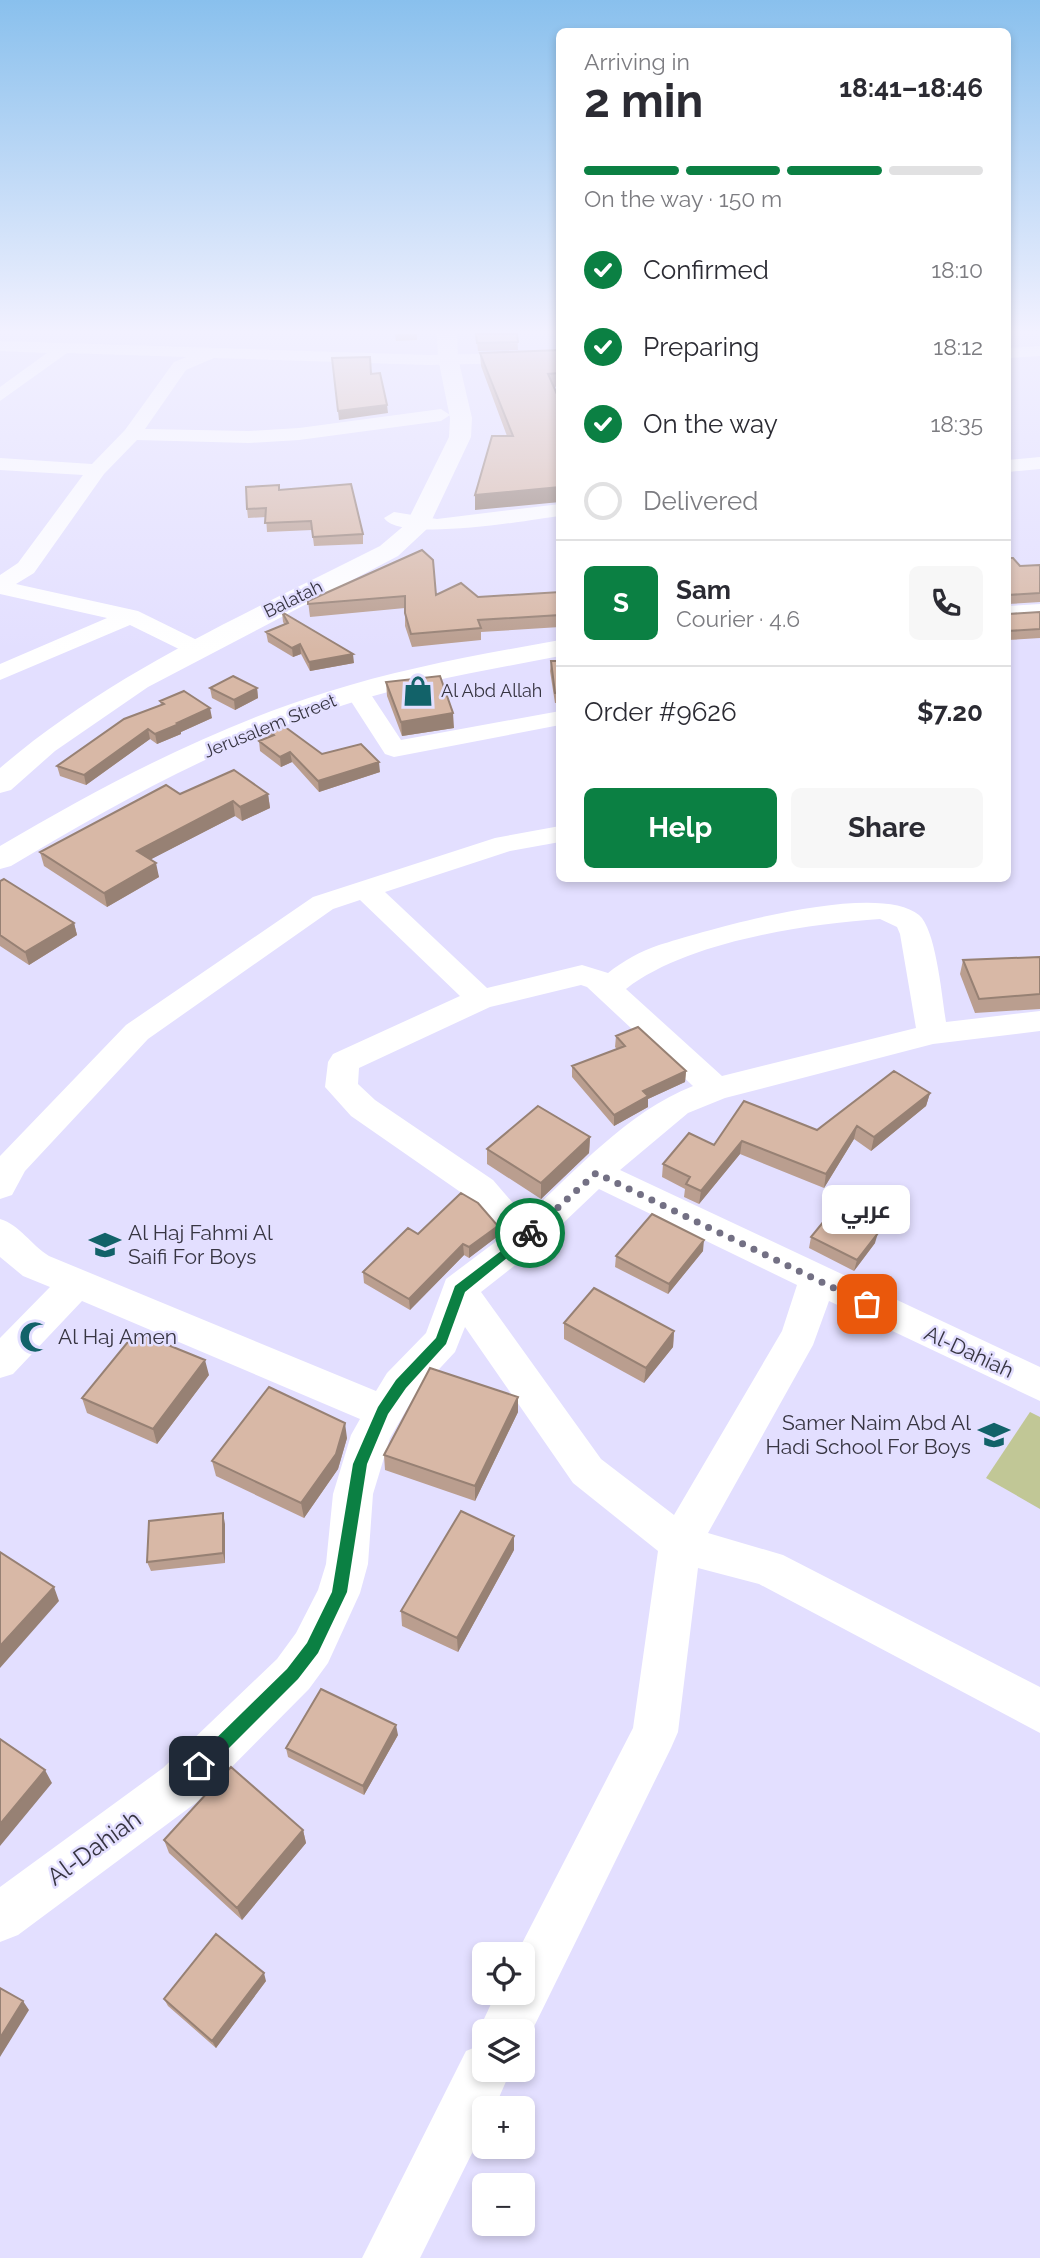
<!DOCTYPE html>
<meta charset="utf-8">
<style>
:root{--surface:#fff;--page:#f7f7f7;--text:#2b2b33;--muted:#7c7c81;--line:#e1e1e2;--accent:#0b8043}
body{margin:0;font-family:Raleway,Cairo,sans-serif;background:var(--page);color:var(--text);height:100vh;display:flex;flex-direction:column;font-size:26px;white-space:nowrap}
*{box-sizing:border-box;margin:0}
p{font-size:23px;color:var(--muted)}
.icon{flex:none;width:38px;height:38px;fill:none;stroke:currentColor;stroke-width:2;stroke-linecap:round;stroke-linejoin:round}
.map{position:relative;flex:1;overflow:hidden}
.drawer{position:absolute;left:556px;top:28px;width:455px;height:854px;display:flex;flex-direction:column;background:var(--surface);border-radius:10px;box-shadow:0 4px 10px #0003}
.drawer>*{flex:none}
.tools{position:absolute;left:472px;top:1942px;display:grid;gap:14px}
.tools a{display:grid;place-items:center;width:63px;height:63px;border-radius:10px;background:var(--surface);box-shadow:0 4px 10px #0003;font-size:35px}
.pin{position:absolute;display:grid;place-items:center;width:60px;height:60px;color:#fff;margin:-30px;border-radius:14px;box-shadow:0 4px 10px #0006}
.courier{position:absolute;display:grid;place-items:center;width:70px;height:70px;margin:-35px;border:5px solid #0b8043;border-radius:50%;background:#fff;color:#222;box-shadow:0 2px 9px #0007}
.bubble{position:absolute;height:49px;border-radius:10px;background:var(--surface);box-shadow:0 4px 10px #0003;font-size:23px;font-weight:700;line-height:49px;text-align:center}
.summary em{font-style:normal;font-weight:700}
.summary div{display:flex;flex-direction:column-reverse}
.summary{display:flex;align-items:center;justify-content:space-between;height:119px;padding:0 28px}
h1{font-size:46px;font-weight:700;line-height:52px}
.bar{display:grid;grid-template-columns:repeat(4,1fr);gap:10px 7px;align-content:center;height:84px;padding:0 28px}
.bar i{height:9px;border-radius:5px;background:var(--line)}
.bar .selected{background:var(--accent)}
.bar p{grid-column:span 4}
.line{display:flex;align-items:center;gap:18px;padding:0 28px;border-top:2px solid var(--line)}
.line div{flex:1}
.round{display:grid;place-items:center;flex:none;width:74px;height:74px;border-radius:10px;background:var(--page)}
ol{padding:0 28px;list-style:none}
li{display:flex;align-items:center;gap:21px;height:77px}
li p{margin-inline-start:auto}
li .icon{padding:7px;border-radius:50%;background:var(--accent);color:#fff;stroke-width:4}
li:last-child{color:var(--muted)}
li i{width:38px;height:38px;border:4px solid var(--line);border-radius:50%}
.cta{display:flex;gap:14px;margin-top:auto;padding:14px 28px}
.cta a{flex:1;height:80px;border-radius:10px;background:var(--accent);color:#fff;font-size:28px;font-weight:700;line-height:80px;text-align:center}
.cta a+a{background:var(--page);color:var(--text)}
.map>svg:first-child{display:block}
</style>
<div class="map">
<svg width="1040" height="2258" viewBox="0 0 1040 2258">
<rect width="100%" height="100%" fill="#e3dfff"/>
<path fill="#c1c796" d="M 1030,1412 L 1040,1417 L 1040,1509 L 986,1478 Z"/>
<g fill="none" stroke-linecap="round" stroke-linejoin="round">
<path fill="#fff" fill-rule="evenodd" d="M 0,341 L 428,355 L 560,352 L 560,362 L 428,365 L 214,358 L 186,370 L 145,429 L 249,431 L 299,428 L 441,409 L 450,415 L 441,421 L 299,440 L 249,443 L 137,440 L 104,474 L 34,573 L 16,584 L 138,611 L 201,642 L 205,647 L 201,652 L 185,652 L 130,625 L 0,680 L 0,664 L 107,618 L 0,594 L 0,575 L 18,563 L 83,475 L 0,470 L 0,458 L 92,464 L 125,430 L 174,362 L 187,357 L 67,353 L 0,401 L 0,387 L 47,353 L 0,351 Z
M 1040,346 L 1040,356 L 1008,358 L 1008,348 Z
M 1040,457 L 1040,469 L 1008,472 L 1008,460 Z
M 560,504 L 560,516 C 529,520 401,543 384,518 L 394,512 L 437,519 Z
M 357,685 L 366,687 L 401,740 L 560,711 L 560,725 L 394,757 L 385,754 L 345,692 L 348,687 Z
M 560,826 L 560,842 L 510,851 L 385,892 L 487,988 L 582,965 L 608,973 C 623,961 641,951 659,945 C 710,929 877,880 919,915 C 936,929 942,998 946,1022 L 1040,1011 L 1040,1031 L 933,1044 L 725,1098 L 688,1113 L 620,1170 L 1040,1367 L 1040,1401 L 829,1301 L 813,1345 L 708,1533 L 783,1555 L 1040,1687 L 1040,1733 L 759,1584 L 698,1568 L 678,1732 L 671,1748 L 523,2049 L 523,2032 L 485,2032 L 485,2070 L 511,2070 L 494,2109 L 485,2109 L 485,2127 L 420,2258 L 362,2258 L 466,2051 L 483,2044 L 478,2032 L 496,1993 L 523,1993 L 523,1955 L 516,1955 L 633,1728 L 658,1551 L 573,1483 L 465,1327 L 455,1352 L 415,1395 L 390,1438 L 373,1494 L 368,1564 L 360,1593 L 328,1663 L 309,1689 L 197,1802 L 18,1935 L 0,1942 L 0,1887 L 163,1768 L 277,1659 L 296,1633 L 318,1590 L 326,1564 L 333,1494 L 351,1435 L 360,1419 L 82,1301 L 13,1374 L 0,1378 L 0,1338 L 50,1287 L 23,1276 L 0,1257 L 0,1219 C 20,1225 31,1245 49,1256 L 376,1391 L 387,1373 L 426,1333 L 446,1279 L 502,1237 L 469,1198 L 351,1116 L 325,1087 L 328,1062 L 333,1054 L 460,996 L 360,900 L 333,909 L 148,1039 L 25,1171 L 12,1195 L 0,1199 L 0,1156 L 126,1025 L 313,897 L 495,838 ZM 880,919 L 897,927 L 900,934 L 916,1028 L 722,1076 L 626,989 C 686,942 805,924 880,919 ZM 581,985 L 587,987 L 693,1086 C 627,1112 577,1170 525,1217 L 493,1180 L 375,1100 L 358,1084 L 359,1068 L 490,1007 ZM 599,1189 L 797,1285 L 782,1331 L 674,1515 L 601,1459 L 481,1292 L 537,1248 Z"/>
<path fill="#fff" fill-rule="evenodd" d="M 437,334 L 457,334 L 458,358 L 472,418 L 471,437 L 428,528 L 398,556 L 148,687 L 55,751 L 11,790 L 0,793 L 0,768 C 113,671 248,613 380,546 L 406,524 L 449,437 L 450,418 L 438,358 Z
M 1040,604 L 1040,620 L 1008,622 L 1008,606 Z
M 560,640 L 560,656 C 488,670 416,682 347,704 C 228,741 118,802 11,866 L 0,869 L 0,846 C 104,785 211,728 327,692 C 403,668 482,654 560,640 Z"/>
</g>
<path fill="#ba9e8f" d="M 395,334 L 417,334 L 417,340 L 396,341 Z
M 476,334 L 517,334 L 518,350 L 478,351 Z
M 560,350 L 560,386 L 554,387 L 475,510 L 507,436 L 481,366 L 480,353 Z
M 279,490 L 363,534 L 363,544 L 314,546 L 312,530 L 267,532 L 266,517 L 248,518 L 247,509 Z
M 422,550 L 436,595 L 478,597 L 560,592 L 560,627 L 481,632 L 481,640 L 412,647 L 405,626 L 405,608 L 310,617 L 308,601 Z
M 1008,558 L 1020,566 L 1040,565 L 1040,602 L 1008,604 L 1008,614 L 1040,612 L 1040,638 L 1008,640 Z
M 282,612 L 354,663 L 310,671 L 301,654 L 293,657 L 268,642 L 266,632 L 285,625 L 283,622 Z
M 551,661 L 560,661 L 560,703 L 555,703 L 550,671 Z
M 386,682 L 454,728 L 402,736 L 387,696 Z
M 210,688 L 257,688 L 258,698 L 235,710 L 212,698 Z
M 160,701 L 212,718 L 181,732 L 181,734 L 157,744 L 150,739 L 86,785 L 60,776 L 57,766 L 161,705 Z
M 266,726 L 322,754 L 380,772 L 319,792 L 292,762 L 281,767 L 260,751 L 259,741 L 268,737 L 267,736 Z
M 180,794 L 268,794 L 270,808 L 242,821 L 235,816 L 151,859 L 159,877 L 107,907 L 44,866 L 40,852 Z
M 0,881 L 74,923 L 77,935 L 29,965 L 0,946 Z
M 1040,957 L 1040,1009 L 975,1013 L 960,974 L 963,960 Z
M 616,1036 L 686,1071 L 685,1082 L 648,1099 L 648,1107 L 614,1126 L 572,1077 L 572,1066 L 617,1049 L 615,1047 Z
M 930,1093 L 926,1106 L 871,1151 L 854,1139 L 824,1188 L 740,1154 L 699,1204 L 684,1197 L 685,1189 L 662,1177 L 663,1164 L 714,1145 L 817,1130 Z
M 590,1137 L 589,1153 L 541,1199 L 487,1164 L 487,1149 Z
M 418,1234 L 498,1236 L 469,1258 L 464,1255 L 410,1310 L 364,1283 L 363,1272 Z
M 811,1237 L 875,1243 L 854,1271 L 809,1248 Z
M 703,1251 L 668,1294 L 615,1267 L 616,1256 Z
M 564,1323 L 674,1331 L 673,1347 L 644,1383 L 564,1339 Z
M 209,1375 L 157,1444 L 87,1413 L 82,1398 Z
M 518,1397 L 518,1412 L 475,1501 L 385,1470 L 384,1455 Z
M 347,1438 L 338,1469 L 304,1518 L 216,1476 L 212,1461 Z
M 225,1524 L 225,1563 L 151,1571 L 147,1562 Z
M 514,1550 L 458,1652 L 402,1626 L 401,1611 Z
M 398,1735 L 364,1795 L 288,1757 L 286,1748 Z
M 303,1830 L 306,1843 L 242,1920 L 169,1853 L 164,1840 Z
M 266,1981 L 216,2048 L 168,2006 L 164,1999 Z"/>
<path fill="#978174" d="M 387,405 L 388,413 L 339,420 L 338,411 Z
M 560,487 L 560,502 L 475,510 L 475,495 Z
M 300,644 L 301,654 L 293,657 L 292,648 Z
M 353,654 L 354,663 L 310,671 L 309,662 Z
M 257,688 L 258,698 L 235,710 L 234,700 Z
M 210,708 L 212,718 L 181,732 L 181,734 L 157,744 L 155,734 Z
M 453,713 L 454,728 L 402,736 L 401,722 Z
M 148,729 L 150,739 L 86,785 L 84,775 Z
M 290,752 L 292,762 L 281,767 L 280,757 Z
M 379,762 L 380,772 L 319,792 L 318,781 Z
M 268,794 L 270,808 L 242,821 L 240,807 Z
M 233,801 L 235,816 L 140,865 L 137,851 Z
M 156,863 L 159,877 L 107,907 L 104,893 Z
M 74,923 L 77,935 L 29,965 L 25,952 Z
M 686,1071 L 685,1082 L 648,1099 L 648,1107 L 614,1126 L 614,1115 L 643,1091 Z
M 930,1093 L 926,1106 L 871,1151 L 874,1137 Z
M 857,1126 L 854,1139 L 824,1188 L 826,1174 Z
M 590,1137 L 589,1153 L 541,1199 L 541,1183 Z
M 742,1141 L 740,1154 L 699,1204 L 701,1191 Z
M 498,1226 L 498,1236 L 469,1258 L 469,1247 Z
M 878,1233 L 875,1243 L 854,1271 L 857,1260 Z
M 704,1240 L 703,1251 L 668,1294 L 669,1284 Z
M 463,1244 L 464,1255 L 410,1310 L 409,1299 Z
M 674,1331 L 673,1347 L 644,1383 L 646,1368 Z
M 205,1360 L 209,1375 L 157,1444 L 153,1429 Z
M 518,1397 L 518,1412 L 475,1501 L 475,1486 Z
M 345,1423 L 347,1438 L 338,1469 L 304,1518 L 301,1503 Z
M 223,1513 L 225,1524 L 225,1563 L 223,1553 Z
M 514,1536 L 514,1550 L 458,1652 L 457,1638 Z
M 54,1587 L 59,1601 L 0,1668 L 0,1646 Z
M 396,1725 L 398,1735 L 364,1795 L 363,1786 Z
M 45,1770 L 52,1783 L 0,1846 L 0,1824 Z
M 303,1830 L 306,1843 L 242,1920 L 237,1908 Z
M 264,1973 L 266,1981 L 216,2048 L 212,2041 Z
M 23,2001 L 29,2010 L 0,2057 L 0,2038 Z"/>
<path fill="#d8b8a6" stroke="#978174" stroke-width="2" d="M 476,334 L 517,334 L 518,342 L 477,343 Z
M 560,350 L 560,373 L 548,374 L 560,401 L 560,487 L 475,495 L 492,436 L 513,436 L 480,353 Z
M 370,357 L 371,374 L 380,373 L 387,405 L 338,411 L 332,358 Z
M 351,484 L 363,534 L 313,537 L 311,521 L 265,523 L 266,508 L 247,509 L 246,487 L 279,485 L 279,490 Z
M 422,550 L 433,560 L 436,595 L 461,583 L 478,597 L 560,592 L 560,615 L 478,620 L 481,628 L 411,634 L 405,613 L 405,596 L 308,604 L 308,601 Z
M 1008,558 L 1013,558 L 1020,566 L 1040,565 L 1040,593 L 1008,595 L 1008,614 L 1040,612 L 1040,629 L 1008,631 Z
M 282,612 L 353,654 L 309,662 L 300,644 L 292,648 L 266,632 L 288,623 Z
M 551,661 L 560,661 L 560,693 L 555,693 Z
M 233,676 L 257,688 L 234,700 L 210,688 Z
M 440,676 L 453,713 L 401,722 L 386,682 Z
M 184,691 L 210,708 L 177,723 L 179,724 L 155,734 L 148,729 L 84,775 L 57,766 L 124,719 L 164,704 L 160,701 Z
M 277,721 L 322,754 L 361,744 L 379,762 L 318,781 L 290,752 L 280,757 L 259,741 L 274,735 L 266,726 Z
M 234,770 L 268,794 L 240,807 L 233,801 L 137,851 L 156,863 L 104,893 L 40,852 L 166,785 L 180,794 Z
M 4,879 L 74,923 L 25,952 L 0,935 L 0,881 Z
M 1040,957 L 1040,994 L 979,999 L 963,960 Z
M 638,1027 L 686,1071 L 643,1091 L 648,1096 L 614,1115 L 572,1066 L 625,1046 L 616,1036 Z
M 894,1071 L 930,1093 L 874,1137 L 857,1126 L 826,1174 L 742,1141 L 701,1191 L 686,1184 L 690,1177 L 663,1164 L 689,1133 L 714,1145 L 744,1101 L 817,1130 Z
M 538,1106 L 590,1137 L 541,1183 L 487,1149 Z
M 461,1193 L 478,1203 L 498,1226 L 469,1247 L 463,1244 L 409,1299 L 363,1272 L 408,1228 L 418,1234 Z
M 833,1210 L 878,1233 L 857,1260 L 811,1237 Z
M 652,1214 L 704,1240 L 669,1284 L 616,1256 Z
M 594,1288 L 674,1331 L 646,1368 L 564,1323 Z
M 136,1332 L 205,1360 L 153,1429 L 82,1398 Z
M 430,1368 L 518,1397 L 475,1486 L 384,1455 Z
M 269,1387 L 345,1423 L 336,1454 L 301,1503 L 212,1461 Z
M 461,1511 L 514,1536 L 457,1638 L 401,1611 Z
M 223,1513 L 223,1553 L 147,1562 L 149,1521 Z
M 0,1552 L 54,1587 L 0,1646 Z
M 321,1689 L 396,1725 L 363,1786 L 286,1748 Z
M 0,1739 L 45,1770 L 0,1824 Z
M 231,1767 L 303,1830 L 237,1908 L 164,1840 Z
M 216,1934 L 264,1973 L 212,2041 L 164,1999 Z
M 0,1988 L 23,2001 L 0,2038 Z"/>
<linearGradient id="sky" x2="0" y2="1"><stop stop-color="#89c0ed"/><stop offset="0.51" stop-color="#f2f1ff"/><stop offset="1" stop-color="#f2f1ff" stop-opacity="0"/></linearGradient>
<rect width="1040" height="650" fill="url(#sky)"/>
<path fill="#0b8043" d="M 530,1229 L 536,1233 L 534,1236 L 465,1292 L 446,1344 L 406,1388 L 388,1414 L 367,1464 L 347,1592 L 318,1653 L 298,1679 L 205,1772 L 193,1772 L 193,1761 L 287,1669 L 307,1643 L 332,1592 L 353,1464 L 378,1407 L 396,1380 L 436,1338 L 455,1286 Z"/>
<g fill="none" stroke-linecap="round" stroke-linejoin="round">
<path stroke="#737084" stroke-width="7" stroke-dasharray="0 12.6" d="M 530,1233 L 596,1173 L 867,1304"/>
</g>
<defs>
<symbol id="shop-bare" viewBox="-9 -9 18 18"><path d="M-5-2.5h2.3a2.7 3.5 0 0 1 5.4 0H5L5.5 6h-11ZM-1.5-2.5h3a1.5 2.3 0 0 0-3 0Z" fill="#126269" stroke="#e3dfff" stroke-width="2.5" paint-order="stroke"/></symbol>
<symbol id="school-bare" viewBox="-9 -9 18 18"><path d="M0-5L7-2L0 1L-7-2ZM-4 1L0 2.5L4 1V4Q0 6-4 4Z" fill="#126269" stroke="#e3dfff" stroke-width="2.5" paint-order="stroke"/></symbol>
<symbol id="mosque-bare" viewBox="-9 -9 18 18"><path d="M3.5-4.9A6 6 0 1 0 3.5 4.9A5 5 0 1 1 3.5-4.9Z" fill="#126269" stroke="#e3dfff" stroke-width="2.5" paint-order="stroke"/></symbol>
</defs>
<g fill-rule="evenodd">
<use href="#shop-bare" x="396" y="669" width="44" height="44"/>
<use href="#school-bare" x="83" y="1223" width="44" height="44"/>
<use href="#mosque-bare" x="13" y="1315" width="44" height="44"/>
<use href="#school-bare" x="972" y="1413" width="44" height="44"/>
</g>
<g text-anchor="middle" stroke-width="5" stroke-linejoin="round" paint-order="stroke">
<g font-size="18" fill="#373542" stroke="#e3dfff">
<text transform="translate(293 599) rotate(-26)" y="6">Balatah</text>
<text transform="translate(270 726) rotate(-22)" y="6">Jerusalem Street</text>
</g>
<g font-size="18" fill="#373542" stroke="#e3dfff" text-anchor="start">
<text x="441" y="697">Al Abd Allah</text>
</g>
<g font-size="21" fill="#373542" stroke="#e3dfff" text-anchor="start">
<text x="128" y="1240">Al Haj Fahmi Al<tspan x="128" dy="24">Saifi For Boys</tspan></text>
<text x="58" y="1344">Al Haj Amen</text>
<text x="971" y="1430" text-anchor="end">Samer Naim Abd Al<tspan x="971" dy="24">Hadi School For Boys</tspan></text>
</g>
<g font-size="21" fill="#373542" stroke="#e3dfff">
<text transform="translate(969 1352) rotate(25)" y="7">Al-Dahiah</text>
</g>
<g font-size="24" fill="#373542" stroke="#e3dfff">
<text transform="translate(94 1848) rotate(-36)" y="8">Al-Dahiah</text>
</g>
</g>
</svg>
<div class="tools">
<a><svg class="icon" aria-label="locate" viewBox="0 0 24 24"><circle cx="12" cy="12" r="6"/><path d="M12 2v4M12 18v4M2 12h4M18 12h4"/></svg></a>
<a><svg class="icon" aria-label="layers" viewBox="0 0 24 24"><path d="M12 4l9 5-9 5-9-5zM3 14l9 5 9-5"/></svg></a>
<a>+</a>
<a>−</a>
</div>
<div class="pin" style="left:867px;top:1304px;background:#ea580c"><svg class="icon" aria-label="bag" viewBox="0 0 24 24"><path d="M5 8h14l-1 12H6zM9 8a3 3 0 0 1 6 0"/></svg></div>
<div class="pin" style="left:199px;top:1766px;background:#1f2937"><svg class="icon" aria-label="home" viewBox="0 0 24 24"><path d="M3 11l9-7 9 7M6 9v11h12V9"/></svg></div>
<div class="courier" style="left:530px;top:1233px"><svg class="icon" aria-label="bike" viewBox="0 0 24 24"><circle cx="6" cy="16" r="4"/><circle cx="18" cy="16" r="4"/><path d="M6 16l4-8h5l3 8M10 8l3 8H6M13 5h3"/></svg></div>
<div class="bubble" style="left:822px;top:1185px;width:88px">عربي</div>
<section class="drawer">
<div class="summary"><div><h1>2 min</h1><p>Arriving in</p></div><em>18:41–18:46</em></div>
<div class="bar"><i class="selected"></i><i class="selected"></i><i class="selected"></i><i></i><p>On the way · 150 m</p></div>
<ol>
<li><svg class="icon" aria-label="check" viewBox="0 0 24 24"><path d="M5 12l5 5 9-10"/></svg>Confirmed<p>18:10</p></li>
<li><svg class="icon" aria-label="check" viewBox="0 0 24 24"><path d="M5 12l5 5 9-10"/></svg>Preparing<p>18:12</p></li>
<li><svg class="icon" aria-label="check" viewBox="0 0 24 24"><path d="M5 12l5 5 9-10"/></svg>On the way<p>18:35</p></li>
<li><i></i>Delivered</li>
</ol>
<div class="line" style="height:126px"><b class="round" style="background:var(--accent);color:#fff">S</b><div><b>Sam</b><p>Courier · 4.6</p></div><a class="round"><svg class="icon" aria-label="phone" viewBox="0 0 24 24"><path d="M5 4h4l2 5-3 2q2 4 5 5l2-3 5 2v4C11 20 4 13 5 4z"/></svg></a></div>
<div class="line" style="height:91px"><div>Order #9626</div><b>$7.20</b></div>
<div class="cta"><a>Help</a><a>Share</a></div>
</section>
</div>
